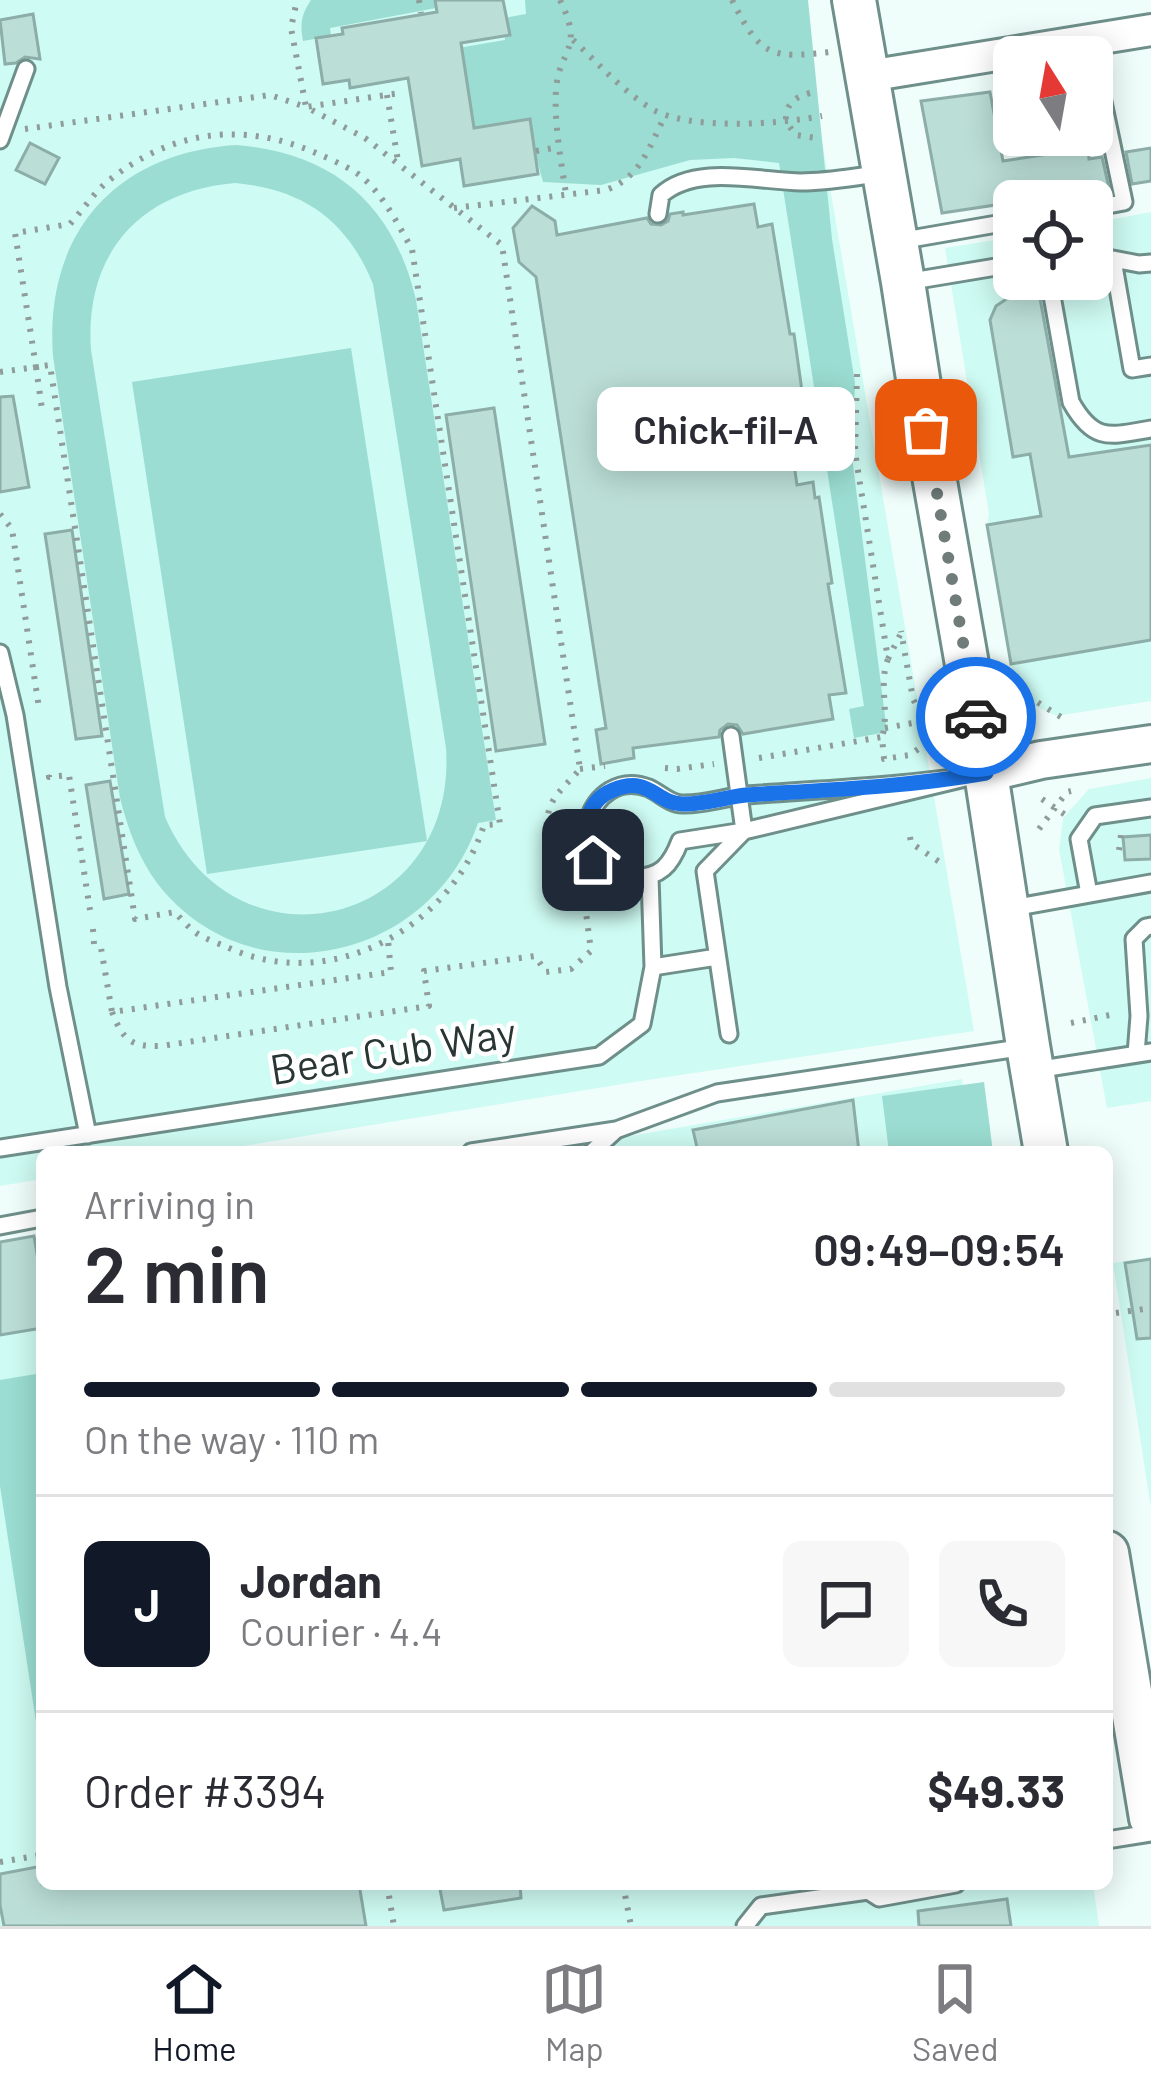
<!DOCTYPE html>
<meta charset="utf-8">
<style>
:root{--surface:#fff;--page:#f7f7f7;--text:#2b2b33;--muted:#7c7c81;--line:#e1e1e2;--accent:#111827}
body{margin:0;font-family:Barlow,sans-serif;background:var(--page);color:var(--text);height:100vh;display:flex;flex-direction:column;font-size:45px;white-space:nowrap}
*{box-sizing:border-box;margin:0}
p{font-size:39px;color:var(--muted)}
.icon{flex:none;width:66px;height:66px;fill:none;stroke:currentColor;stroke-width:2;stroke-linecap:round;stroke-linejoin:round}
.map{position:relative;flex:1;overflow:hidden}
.details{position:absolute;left:36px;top:1146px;width:1077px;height:744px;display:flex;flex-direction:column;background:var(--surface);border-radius:18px;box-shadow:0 6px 30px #0003}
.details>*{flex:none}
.needle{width:78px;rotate:349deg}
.fabs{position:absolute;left:993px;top:36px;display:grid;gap:24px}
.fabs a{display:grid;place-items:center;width:120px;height:120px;border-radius:18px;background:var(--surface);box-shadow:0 6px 30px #0003;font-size:60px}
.pin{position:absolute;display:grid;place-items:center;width:102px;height:102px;color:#fff;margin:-51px;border-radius:24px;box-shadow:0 6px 18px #0006}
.courier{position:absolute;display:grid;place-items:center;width:120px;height:120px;margin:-60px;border:9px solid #1a73e8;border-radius:50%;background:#fff;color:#222;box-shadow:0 3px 15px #0007}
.bubble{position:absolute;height:84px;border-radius:18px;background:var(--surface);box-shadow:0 6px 30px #0003;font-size:39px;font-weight:600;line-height:84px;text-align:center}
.head em{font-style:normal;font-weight:600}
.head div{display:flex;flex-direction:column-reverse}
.head{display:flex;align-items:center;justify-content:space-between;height:204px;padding:0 48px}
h1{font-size:78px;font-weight:600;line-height:90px}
.bar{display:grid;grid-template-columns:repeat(4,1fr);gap:18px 12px;align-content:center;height:144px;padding:0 48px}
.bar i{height:15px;border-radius:9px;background:var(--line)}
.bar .on{background:var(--accent)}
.bar p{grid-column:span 4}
.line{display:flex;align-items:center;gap:30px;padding:0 48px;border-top:3px solid var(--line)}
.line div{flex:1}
.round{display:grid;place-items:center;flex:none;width:126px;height:126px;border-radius:18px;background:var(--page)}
.tab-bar{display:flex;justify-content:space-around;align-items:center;height:168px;border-top:3px solid var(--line);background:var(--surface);font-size:33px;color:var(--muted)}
.tab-bar a{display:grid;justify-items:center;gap:6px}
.tab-bar .on{color:var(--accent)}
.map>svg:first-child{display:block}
</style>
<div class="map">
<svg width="1151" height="1926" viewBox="0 0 1151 1926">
<rect width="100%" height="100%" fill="#f0fefb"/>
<path fill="#cefbf3" d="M 0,0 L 798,0 L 974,1031 L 647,1080 L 207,1152 L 42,1152 L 42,1179 L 0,1186 Z
M 1151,212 L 1151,701 L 1056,716 L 1025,701 L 1011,664 L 987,525 L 989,514 L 945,248 L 1014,237 L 1014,279 L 1092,279 L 1092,223 Z
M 1151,778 L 1151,1101 L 1107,1108 L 1059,849 L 1063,818 L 1089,789 Z
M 962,1079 L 974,1152 L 536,1152 Z
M 42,1237 L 42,1884 L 1093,1884 L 1099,1926 L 0,1926 L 0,1244 Z
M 1151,1257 L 1151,1508 L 1113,1263 Z"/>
<path fill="#9bddd2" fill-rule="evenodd" d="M 311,0 L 434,0 L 436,8 L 330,28 L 331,36 L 303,41 C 300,24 301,15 311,0 Z
M 525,0 L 808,0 L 832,239 L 855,383 L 852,457 L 887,732 L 854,738 L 849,709 L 864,706 L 779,163 L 734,158 L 690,160 L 601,185 L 543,182 L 526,120 L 470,128 L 458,48 L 505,40 L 503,18 L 526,14 Z
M 236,145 C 333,152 394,205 416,300 L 496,820 L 478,823 C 431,961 249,1002 157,883 C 138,857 128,829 120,798 L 53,356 C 44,235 114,153 236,145 ZM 235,183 C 303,189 347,220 373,284 L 446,748 C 458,926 236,980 165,817 L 91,350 C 84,254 140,191 235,183 Z
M 351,348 L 427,841 L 207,874 L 132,382 Z
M 984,1082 L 993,1152 L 889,1152 L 882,1096 Z
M 42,1373 L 42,1761 L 0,1486 L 0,1380 Z"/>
<path fill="#bbded7" stroke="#8cada8" stroke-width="3" d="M 435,0 L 503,0 L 510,35 L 461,43 L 474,128 L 530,119 L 538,174 L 464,186 L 460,159 L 422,166 L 408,78 L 350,88 L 349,80 L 323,84 L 316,38 L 343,34 L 342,28 L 437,12 Z
M 33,14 L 40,59 L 25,57 L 16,63 L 5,64 L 0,20 Z
M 990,92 L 1003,161 L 1088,148 L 1089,159 L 1102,157 L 1109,188 L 942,213 L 921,101 Z
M 30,143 L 59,158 L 45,184 L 16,170 Z
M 1151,148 L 1151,181 L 1132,184 L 1126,152 Z
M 754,204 L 758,227 L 772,224 L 790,334 L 794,334 L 808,434 L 790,437 L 797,485 L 813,482 L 815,498 L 819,497 L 832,583 L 828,584 L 846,693 L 829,695 L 833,719 L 743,734 L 737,725 L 728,724 L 720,730 L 719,737 L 633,748 L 634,758 L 601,764 L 596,730 L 606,728 L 536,277 L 519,262 L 513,228 L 532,206 L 555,221 L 557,235 L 647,218 L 651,224 L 661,225 L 668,221 L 670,214 L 683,212 L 683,215 Z
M 1039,293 L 1069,457 L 1151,445 L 1151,640 L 1011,664 L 987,525 L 1041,516 L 1030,454 L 1013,457 L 990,320 L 996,306 L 1008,298 Z
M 13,396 L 29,487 L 0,492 L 0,397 Z
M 494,408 L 545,744 L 496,751 L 446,415 Z
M 72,530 L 102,736 L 76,739 L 45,534 Z
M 110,781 L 129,894 L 104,899 L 86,785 Z
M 1151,835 L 1151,859 L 1125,860 L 1123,837 Z
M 853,1100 L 859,1152 L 698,1152 L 693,1130 Z
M 34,1236 L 42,1284 L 42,1328 L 0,1335 L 0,1242 Z
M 1151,1259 L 1151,1338 L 1137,1339 L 1125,1263 Z
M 42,1866 L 42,1884 L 359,1884 L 366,1926 L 4,1926 L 0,1905 L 0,1874 Z
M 439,1884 L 520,1884 L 521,1898 L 444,1910 Z
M 1007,1899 L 1011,1926 L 919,1926 L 918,1911 Z"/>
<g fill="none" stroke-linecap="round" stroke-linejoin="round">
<defs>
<path id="service" d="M 1090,40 L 1124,202 L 1092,208
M 0,140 L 26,69
M 658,214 L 661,195 C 695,164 757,181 801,182 C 827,182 853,177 878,174
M 899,241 L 1014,221
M 1092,255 L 1139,264 L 1151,263
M 1113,260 L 1132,369 L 1151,366
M 1049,279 L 1071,402 C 1094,443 1110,436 1151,429
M 906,282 L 1014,264
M 0,653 L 15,715 L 58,987 L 88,1135
M 731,736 L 744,831
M 986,773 L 744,831 L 680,841 C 671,865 660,878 634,877 C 628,877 621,878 615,877 C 560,865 588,765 649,788 C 660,793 670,804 682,804 C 703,805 725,797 746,795 C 827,789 907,786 986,773 Z
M 1089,894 L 1079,839 L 1095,816 L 1151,808
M 1012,908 L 1151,883
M 653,967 L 717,957
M 729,1034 L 705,871 L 744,831
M 1136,1054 L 1139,1016 L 1134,939 L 1146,927 L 1151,926
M 1035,1070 L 1151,1052
M 0,1148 L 599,1056 L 642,1024 L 653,967 L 650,877
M 471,1152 L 616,1130
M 592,1152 L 616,1130 L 717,1093 L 1025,1047
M 0,1226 L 42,1218
M 1107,1840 L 1151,1833
M 745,1926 L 761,1906 L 868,1891 L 879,1898 L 956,1884"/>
<path id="minor" d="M 868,76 L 1151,30"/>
<path id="tertiary" d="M 986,773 L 1041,760 L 1151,744"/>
<path id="secondary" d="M 854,0 L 903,282 L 926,430 L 986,773 L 1028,1046 L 1046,1152
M 1107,1553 L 1151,1818"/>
</defs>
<use href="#service" stroke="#6f8f8a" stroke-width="21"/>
<use href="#minor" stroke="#6f8f8a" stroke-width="36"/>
<use href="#tertiary" stroke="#6f8f8a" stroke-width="42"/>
<use href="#secondary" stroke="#6f8f8a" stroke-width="48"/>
<path stroke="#8f9c9a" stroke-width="6" stroke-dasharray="3 9" stroke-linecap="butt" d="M 419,0 L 421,13
M 560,0 C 585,51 559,48 556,90 C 554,124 561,160 566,194
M 732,0 C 760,56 770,59 830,52
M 573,40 C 599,64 621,90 652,109 C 690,131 779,124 822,116
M 810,93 C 794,97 785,105 786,122 L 796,135 L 816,138
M 387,95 L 398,161
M 25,129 L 270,95 L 306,107 L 400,93
M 536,151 L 559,147
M 454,208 L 606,190 C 641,177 649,147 665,116
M 0,372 L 36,367 L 15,233 L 70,224 C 82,211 93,194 107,182 C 171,130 242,121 316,153 C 330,159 346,166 358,174 C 383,193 397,223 412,249 L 500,824 L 484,825 C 451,928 331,994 229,948 C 218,943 204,939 195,932 C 188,927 181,919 175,912 L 135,919 L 50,365 L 36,367 L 42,409
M 857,374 L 855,452 L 888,659 C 878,685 890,712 882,737
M 0,514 L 12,529 L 39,708
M 888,659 L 900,635
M 1010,680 L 1023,693 L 1064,719
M 885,728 L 924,721 L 913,699 L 901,631
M 759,758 L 882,737 L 884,759 L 910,755 L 921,747
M 665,768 L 677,769 L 714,764
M 580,769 L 605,766
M 49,775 L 49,777 L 69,775 L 90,910
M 1042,799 L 1067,816
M 1039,829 L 1067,792 L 1071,791
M 910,837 L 911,843 L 941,863
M 1119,850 L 1121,835 L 1124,833
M 93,929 L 94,944 L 101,948 L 112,1012 L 391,972 L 388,940
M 112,1012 C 123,1040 131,1047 161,1046 L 429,1006 L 424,971 L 535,956 L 546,972 L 571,969 L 591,951 L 583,890 C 572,882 561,876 555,864 C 545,846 543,816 554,799 C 561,788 572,779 580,769 L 502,245 L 365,138 L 306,107 L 291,28 L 297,0
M 1071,1023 L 1110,1015
M 1116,1313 L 1151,1308
M 0,1862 L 42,1855
M 387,1884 L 394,1926
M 623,1884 L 631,1926"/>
<use href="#service" stroke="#fff" stroke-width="15"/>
<use href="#minor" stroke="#fff" stroke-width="30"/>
<use href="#tertiary" stroke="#fff" stroke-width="36"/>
<use href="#secondary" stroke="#fff" stroke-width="42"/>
</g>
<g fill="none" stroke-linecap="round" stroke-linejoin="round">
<path stroke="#6f7c7a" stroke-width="12" stroke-dasharray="0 21.6" d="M 926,430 L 976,717"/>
<path stroke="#1a73e8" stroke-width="15" d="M 593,860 C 581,835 584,802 613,790 C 650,775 655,803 682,804 C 703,805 726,797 746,795 C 827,790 907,787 986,773 L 976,717"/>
</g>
<g text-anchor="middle" stroke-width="9" stroke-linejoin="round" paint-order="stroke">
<g font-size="42" fill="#293634" stroke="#fff">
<text transform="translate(393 1051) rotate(-9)" y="15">Bear Cub Way</text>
</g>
</g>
</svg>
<div class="fabs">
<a><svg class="needle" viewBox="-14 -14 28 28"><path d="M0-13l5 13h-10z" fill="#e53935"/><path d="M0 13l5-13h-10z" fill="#7c7c81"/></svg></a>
<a><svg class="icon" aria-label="locate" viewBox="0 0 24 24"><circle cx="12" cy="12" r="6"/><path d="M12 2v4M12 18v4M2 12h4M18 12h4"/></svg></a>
</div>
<div class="pin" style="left:926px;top:430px;background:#ea580c"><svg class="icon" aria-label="bag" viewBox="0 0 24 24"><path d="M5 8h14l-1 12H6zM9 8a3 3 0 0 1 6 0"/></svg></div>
<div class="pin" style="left:593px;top:860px;background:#1f2937"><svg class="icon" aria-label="home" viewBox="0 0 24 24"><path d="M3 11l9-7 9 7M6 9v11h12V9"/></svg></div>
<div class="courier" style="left:976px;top:717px"><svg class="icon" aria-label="car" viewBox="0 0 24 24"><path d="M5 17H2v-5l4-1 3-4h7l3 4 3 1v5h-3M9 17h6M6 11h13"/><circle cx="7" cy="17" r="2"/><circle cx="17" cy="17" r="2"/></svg></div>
<div class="bubble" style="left:597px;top:387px;width:258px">Chick-fil-A</div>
<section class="details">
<div class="head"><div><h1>2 min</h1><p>Arriving in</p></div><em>09:49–09:54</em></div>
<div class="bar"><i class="on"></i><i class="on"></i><i class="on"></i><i></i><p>On the way · 110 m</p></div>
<div class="line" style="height:216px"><b class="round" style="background:var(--accent);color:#fff">J</b><div><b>Jordan</b><p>Courier · 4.4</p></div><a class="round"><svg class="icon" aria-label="chat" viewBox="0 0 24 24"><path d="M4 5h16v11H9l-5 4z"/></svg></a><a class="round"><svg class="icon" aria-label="phone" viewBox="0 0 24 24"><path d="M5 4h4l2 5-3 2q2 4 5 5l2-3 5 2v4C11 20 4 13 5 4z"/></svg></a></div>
<div class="line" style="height:156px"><div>Order #3394</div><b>$49.33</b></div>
</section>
</div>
<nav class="tab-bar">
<a class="on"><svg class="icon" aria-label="home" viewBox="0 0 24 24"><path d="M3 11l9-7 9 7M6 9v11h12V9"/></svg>Home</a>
<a><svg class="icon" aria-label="map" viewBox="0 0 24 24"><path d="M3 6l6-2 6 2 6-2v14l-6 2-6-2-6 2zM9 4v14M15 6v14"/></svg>Map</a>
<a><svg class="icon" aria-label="saved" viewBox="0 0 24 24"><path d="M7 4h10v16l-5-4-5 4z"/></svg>Saved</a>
</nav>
